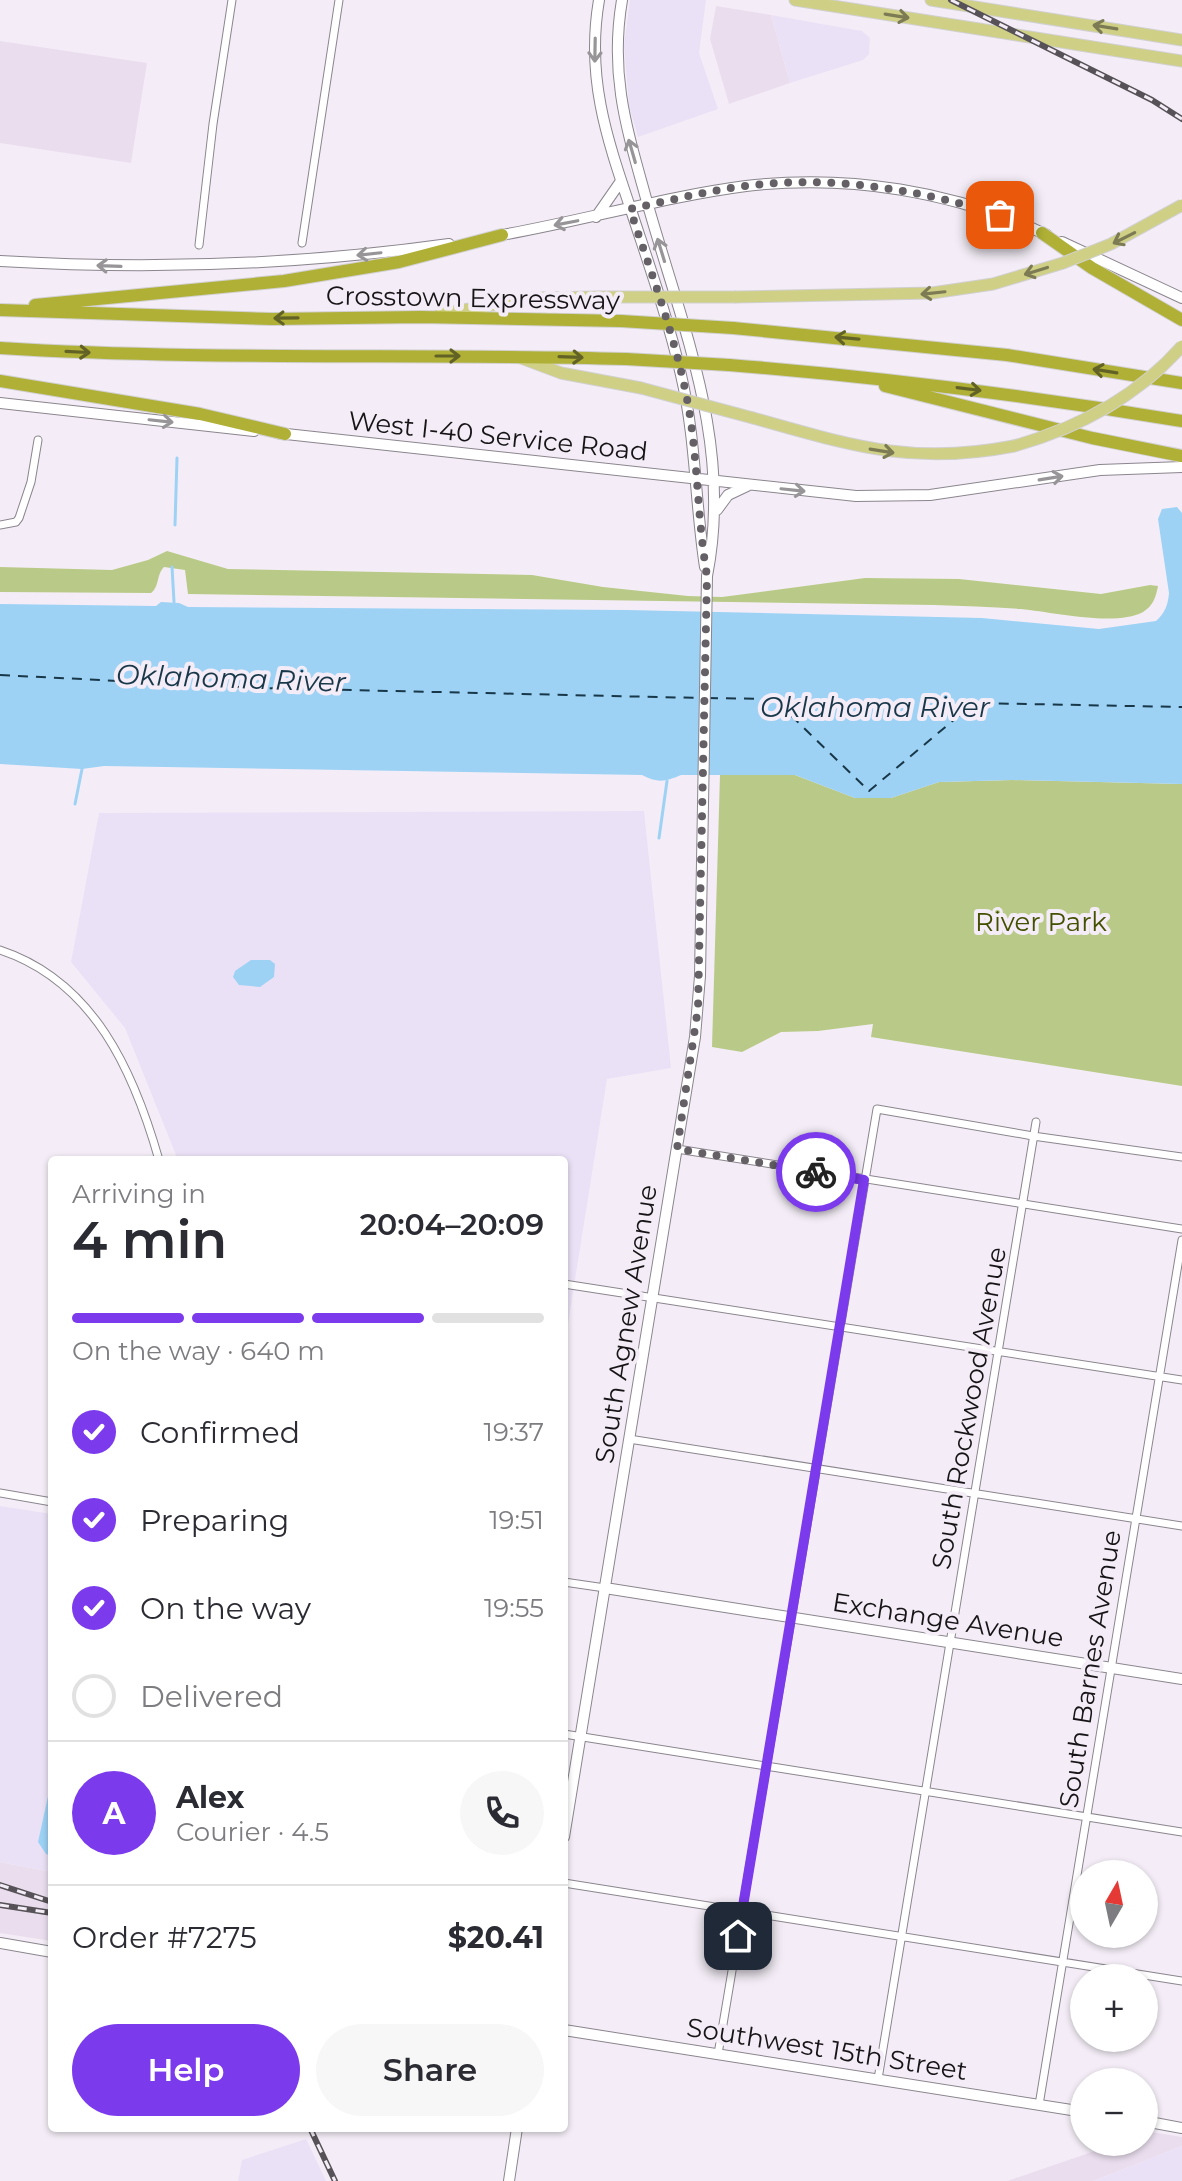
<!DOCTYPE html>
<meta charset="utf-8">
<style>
:root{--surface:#fff;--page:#f7f7f7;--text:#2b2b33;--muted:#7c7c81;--line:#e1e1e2;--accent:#7c3aed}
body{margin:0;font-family:Montserrat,sans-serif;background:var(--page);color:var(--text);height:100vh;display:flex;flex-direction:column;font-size:30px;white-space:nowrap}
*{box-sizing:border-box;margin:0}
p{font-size:26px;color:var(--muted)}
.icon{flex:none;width:44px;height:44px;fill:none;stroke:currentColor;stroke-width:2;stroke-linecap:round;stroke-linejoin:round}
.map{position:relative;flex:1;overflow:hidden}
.details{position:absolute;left:48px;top:1156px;width:520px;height:976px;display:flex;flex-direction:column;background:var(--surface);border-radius:8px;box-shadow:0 2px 6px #0004}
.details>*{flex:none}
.needle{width:52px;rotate:9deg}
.buttons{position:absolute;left:1070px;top:1860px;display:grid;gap:16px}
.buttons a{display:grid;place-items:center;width:88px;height:88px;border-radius:50%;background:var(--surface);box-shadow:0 2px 6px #0004;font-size:40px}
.pin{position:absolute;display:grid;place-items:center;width:68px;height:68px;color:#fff;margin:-34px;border-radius:16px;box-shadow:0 4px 12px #0006}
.courier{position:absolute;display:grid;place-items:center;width:80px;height:80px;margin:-40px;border:6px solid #7c3aed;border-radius:50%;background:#fff;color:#222;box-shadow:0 2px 10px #0007}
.summary em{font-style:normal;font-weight:600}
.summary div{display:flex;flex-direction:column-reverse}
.summary{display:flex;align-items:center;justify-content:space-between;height:136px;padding:0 24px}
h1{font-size:52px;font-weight:600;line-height:60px}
.bar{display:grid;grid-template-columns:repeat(4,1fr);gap:12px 8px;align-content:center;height:96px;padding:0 24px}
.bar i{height:10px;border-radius:6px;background:var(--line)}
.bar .selected{background:var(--accent)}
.bar p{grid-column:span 4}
.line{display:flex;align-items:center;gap:20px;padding:0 24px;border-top:2px solid var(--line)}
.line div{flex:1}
.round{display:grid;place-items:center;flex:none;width:84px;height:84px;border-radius:42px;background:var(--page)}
ol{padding:0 24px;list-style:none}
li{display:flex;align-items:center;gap:24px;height:88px}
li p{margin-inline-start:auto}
li .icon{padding:8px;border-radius:50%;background:var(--accent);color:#fff;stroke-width:4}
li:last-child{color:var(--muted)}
li i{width:44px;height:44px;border:4px solid var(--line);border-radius:50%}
.cta{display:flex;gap:16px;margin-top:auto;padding:16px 24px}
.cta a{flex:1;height:92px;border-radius:48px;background:var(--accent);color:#fff;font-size:32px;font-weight:600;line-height:92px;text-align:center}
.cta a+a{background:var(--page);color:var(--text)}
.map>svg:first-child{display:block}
</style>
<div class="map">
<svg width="1182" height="2181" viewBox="0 0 1182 2181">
<rect width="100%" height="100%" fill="#f4edf7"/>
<path fill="#eadeee" d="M 716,6 L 771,15 L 790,83 L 729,104 L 710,39 Z
M 0,41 L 147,63 L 131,163 L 0,143 Z
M 0,1862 L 52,1872 L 52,1941 L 0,1933 Z
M 1151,2132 L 1182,2137 L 1182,2146 L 1093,2181 L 1007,2181 L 1121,2142 L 1144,2142 L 1144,2134 Z"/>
<path fill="#ebe1f6" d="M 630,0 L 706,0 L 699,53 L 718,109 L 638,137 L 629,106 L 624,45 Z
M 771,15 L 862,31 L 870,38 L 869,54 L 863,60 L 790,83 Z
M 644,811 L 671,1068 L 607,1079 L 564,1349 L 564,1160 L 178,1160 L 125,1028 L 71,962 L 99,813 Z
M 0,1506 L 52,1514 L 52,1872 L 0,1862 Z
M 306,2139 L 326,2181 L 238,2181 L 242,2160 Z
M 1182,2146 L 1182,2181 L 1093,2181 Z"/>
<path fill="#b9ca88" d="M 167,551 L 228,569 L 532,575 L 603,587 L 688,596 L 722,597 L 865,578 L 959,579 L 1101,594 L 1150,585 L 1158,586 C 1156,597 1153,606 1143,612 C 1116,627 1052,612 1021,609 C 992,607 963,606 934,605 L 188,594 L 185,570 L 164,567 C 156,575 160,586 151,593 L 0,592 L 0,567 L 112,570 L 148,560 Z
M 720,775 L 795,775 L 855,798 L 891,798 L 939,782 L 1012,780 L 1182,784 L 1182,1086 L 871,1037 L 873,1024 L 818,1031 L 781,1032 L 742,1052 L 712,1047 Z"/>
<path fill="#9dd2f5" d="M 1177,507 L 1182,513 L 1182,784 L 1012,780 L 939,782 L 891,798 L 855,798 L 795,775 L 681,775 C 665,782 657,783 642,775 L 104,766 L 82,769 L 0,764 L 0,604 L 156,606 L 161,602 L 179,603 L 188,607 L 627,610 L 982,618 L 1099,629 L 1156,621 C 1165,613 1168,605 1169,593 L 1158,519 L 1162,509 Z
M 251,960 L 270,960 L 275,964 L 274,977 L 260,987 L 239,985 L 233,977 L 235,971 Z
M 52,1778 L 52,1856 L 46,1854 L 38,1842 Z"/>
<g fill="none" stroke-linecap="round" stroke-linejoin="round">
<path stroke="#9dd2f5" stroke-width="3" d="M 175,525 L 177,458
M 172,567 L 174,602
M 75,804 L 82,769
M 659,838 L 667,781"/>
<path stroke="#183749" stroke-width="2" stroke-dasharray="10 8" stroke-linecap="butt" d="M 0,675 L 260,688 L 701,698
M 708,698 L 774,699 L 869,791 L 974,703 L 1182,707"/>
<defs>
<path id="minor" d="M 302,243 L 339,0
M 199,245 L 213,124 L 232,0
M 0,525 L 16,522 L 19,518 L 31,482 L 38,440
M 0,950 C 94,981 134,1072 159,1160
M 677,1149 L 1182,1229
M 564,1284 L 1182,1380
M 629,1439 L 1182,1526
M 0,1493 L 52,1502
M 564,1582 L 605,1588
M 564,1734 L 1182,1832
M 564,1883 L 1182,1981
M 718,2054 L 877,1109 L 1033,1136 L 1182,1157
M 878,2079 L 1036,1122
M 1039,2105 L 1182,1240"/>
<path id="secondary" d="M 599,0 C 586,76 606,136 630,207 C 648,262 668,318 681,375 C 696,439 695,503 705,567
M 596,217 L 621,181
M 496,236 C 579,222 662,197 746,186 C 848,174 954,191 1047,235
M 1062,242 L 1182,298
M 0,261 C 151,270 299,265 449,244
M 0,403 L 254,431
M 277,433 L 856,496 L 930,495 L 1100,470 L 1182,467
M 717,510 L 728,495 L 747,486
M 605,1588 L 1182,1679
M 564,1837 L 695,1037 L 700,976 L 707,576 C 734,440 679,320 644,191 C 625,123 610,72 622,0
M 0,1943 L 52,1952
M 564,2030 L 1084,2112
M 1144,2121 L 1182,2128
M 509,2181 L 517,2128"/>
<path id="primary" d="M 795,0 L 1182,61
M 931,0 L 1182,40
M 736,297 L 932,293 L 993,284 L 1063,263
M 440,314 L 533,298 L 598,297
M 521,358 L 561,373 L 641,388
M 753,418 C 850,445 911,466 1014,446"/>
<path id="motorway" d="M 1042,233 L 1092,268 L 1182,320
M 35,305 L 284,281 L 399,262 L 502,235
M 0,310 L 272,319 L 420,317 L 621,321
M 733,328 L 1007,355 L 1182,383
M 0,348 C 209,361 417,353 626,359
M 729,365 C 881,377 1031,396 1182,421
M 0,381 L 200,414 L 285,434
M 885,386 L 1092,438 L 1182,456"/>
</defs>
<use href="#minor" stroke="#8b858e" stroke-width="9"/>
<use href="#secondary" stroke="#8b858e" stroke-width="12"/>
<use href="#primary" stroke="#d1d0d1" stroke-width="13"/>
<use href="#motorway" stroke="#d1d0d1" stroke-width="14"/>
<use href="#minor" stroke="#fff" stroke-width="7"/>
<use href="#secondary" stroke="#fff" stroke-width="10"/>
<use href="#primary" stroke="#cfd086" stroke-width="11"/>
<use href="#motorway" stroke="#afb035" stroke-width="12"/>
<defs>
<path id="rail" d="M 951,0 L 1152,100 L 1182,119
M 0,1885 L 52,1902
M 0,1905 L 52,1913
M 310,2128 L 335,2181"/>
</defs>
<use href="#rail" stroke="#565257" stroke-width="6"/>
<use href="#rail" stroke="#f4edf7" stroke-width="3" stroke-dasharray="9" stroke-linecap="butt"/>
<defs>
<path id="primary-bridge" d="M 1063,263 L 1111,244 L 1182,205
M 598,297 L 736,297
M 641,388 L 753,418
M 1014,446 C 1078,428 1137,397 1182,346"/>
<path id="motorway-bridge" d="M 621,321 L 733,328
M 626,359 L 729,365"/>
</defs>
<use href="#primary-bridge" stroke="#d1d0d1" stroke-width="13" stroke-linecap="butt"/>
<use href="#motorway-bridge" stroke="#d1d0d1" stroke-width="14" stroke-linecap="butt"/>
<use href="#primary-bridge" stroke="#cfd086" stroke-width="11"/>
<use href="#motorway-bridge" stroke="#afb035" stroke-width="12"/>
</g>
<defs><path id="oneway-shaft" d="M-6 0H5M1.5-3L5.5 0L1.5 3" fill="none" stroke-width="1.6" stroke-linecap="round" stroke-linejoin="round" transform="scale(2)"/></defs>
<g stroke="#7c7b54">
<use href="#oneway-shaft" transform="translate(897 16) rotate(9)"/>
<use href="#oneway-shaft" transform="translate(1105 27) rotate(-171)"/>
<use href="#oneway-shaft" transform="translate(1124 238) rotate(153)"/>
<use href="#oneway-shaft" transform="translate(1036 271) rotate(163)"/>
<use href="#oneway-shaft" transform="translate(933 293) rotate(174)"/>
<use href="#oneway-shaft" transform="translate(882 451) rotate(9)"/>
</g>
<g stroke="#979597">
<use href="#oneway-shaft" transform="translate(595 50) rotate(91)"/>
<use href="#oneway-shaft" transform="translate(632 151) rotate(-106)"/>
<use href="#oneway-shaft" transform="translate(566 223) rotate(169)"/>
<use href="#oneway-shaft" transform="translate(661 250) rotate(-107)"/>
<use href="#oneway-shaft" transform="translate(369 254) rotate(174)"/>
<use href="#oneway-shaft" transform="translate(109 266) rotate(-178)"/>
<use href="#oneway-shaft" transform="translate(161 421) rotate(6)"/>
<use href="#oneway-shaft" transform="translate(1051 478) rotate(-9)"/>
<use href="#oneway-shaft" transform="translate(793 490) rotate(6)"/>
</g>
<g stroke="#636226">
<use href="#oneway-shaft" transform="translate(286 318) rotate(179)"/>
<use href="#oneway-shaft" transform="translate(847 338) rotate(-175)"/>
<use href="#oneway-shaft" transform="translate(78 352) rotate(3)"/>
<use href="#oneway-shaft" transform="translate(448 356)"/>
<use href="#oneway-shaft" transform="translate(571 357) rotate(2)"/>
<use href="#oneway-shaft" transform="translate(1105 371) rotate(-171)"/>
<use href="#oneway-shaft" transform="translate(969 389) rotate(7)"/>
</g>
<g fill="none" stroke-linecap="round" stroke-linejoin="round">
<path stroke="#646065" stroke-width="8" stroke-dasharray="0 14.4" d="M 816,1172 L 677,1149 L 698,1008 L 707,576 C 698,523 698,469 690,416 C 679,346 652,276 630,209 C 668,201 706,191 745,186 C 832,175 917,189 1000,215"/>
<path stroke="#7c3aed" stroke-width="10" d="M 738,1936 L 864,1180 L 816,1172"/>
</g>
<g text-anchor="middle" stroke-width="8" stroke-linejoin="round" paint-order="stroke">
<g font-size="26" fill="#171417" stroke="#f4edf7">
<text transform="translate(473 298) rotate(1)" y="9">Crosstown Expressway</text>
<text transform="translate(498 436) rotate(6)" y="9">West I-40 Service Road</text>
<text transform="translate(626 1324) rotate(-81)" y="9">South Agnew Avenue</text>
<text transform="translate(969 1408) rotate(-80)" y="9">South Rockwood Avenue</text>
<text transform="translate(948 1620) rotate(9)" y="9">Exchange Avenue</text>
<text transform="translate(1090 1669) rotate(-81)" y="9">South Barnes Avenue</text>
<text transform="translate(827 2049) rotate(9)" y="9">Southwest 15th Street</text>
</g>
<g font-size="26" fill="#435000" stroke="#f4edf7">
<text x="1041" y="931">River Park</text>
</g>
<g font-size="28" font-style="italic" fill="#183749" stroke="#f4edf7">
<text transform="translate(231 678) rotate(2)" y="10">Oklahoma River</text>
<text x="875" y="717">Oklahoma River</text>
</g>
</g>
</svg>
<div class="buttons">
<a><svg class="needle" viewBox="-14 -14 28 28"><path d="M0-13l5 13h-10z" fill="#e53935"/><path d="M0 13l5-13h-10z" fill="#7c7c81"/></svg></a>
<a>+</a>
<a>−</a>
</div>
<div class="pin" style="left:1000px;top:215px;background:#ea580c"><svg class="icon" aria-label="bag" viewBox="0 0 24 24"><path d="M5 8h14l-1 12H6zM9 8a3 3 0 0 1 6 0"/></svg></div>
<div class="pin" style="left:738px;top:1936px;background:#1f2937"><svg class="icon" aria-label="home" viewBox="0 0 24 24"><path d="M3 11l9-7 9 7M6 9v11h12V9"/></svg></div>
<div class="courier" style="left:816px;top:1172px"><svg class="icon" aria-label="bike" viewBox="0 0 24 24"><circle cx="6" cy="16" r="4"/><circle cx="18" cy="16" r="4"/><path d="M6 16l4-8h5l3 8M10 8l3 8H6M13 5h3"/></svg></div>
<section class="details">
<div class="summary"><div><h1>4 min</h1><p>Arriving in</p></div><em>20:04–20:09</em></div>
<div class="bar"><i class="selected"></i><i class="selected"></i><i class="selected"></i><i></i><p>On the way · 640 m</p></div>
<ol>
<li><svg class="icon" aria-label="check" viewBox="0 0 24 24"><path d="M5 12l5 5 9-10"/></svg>Confirmed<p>19:37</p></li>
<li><svg class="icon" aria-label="check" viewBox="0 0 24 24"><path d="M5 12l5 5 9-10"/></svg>Preparing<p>19:51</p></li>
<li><svg class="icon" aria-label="check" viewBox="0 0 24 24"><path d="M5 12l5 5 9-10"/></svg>On the way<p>19:55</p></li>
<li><i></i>Delivered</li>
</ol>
<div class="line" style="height:144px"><b class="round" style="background:var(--accent);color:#fff">A</b><div><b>Alex</b><p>Courier · 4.5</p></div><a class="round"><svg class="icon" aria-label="phone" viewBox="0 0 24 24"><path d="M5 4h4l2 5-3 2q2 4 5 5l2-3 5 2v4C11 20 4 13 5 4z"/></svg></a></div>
<div class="line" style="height:104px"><div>Order #7275</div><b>$20.41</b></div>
<div class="cta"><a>Help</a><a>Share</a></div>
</section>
</div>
